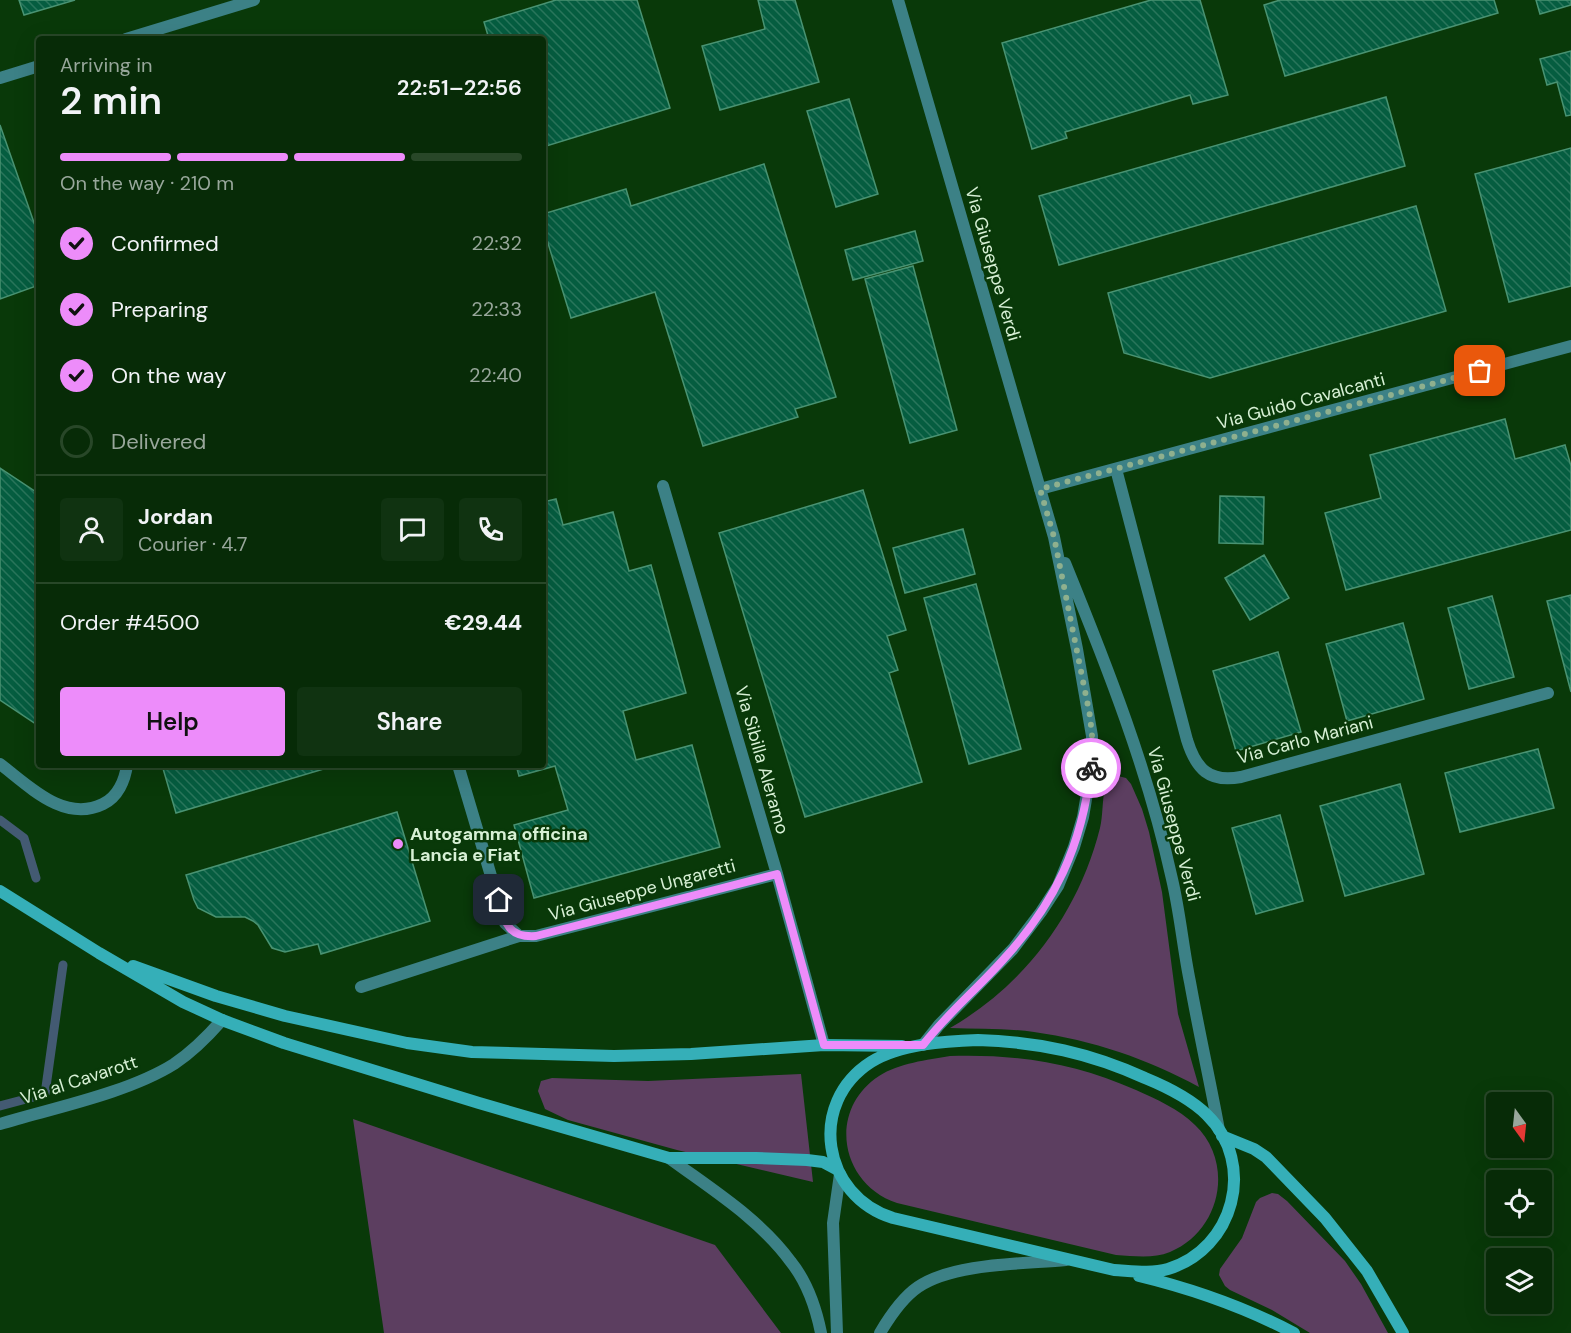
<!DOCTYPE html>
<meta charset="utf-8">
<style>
:root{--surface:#072b07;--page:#103311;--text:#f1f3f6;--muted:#98a79b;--line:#284728;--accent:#ed8cfa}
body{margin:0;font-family:"DM Sans",sans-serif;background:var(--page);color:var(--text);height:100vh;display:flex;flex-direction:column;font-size:22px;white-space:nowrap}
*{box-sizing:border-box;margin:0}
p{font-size:20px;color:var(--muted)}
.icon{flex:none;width:33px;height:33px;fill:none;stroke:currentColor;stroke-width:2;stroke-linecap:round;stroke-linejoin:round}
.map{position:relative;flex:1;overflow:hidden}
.panel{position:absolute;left:36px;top:36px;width:510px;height:732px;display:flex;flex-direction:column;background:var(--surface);border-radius:6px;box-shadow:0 6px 24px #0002,0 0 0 2px var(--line)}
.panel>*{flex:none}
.needle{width:39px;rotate:165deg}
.buttons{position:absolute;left:1486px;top:1092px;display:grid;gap:12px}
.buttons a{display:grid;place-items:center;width:66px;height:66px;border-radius:6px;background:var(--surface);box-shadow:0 6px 24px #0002,0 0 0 2px var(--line);font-size:30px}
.pin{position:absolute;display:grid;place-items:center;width:51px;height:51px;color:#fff;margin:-26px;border-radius:12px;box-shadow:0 3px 9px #0006}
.courier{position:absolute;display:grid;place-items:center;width:60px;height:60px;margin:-30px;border:4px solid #ed8cfa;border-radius:50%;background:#fff;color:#222;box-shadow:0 2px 8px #0007}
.overview em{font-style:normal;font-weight:600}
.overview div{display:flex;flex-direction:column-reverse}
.overview{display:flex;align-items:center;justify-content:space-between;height:102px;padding:0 24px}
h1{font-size:39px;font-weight:600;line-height:45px}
.bar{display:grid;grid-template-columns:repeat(4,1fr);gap:9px 6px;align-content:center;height:72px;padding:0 24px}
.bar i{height:8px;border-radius:4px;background:var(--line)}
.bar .selected{background:var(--accent)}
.bar p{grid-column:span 4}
.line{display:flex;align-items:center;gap:15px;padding:0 24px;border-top:2px solid var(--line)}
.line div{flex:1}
.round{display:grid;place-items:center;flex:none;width:63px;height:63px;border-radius:6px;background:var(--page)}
ol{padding:0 24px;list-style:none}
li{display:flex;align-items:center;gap:18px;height:66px}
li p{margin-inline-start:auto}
li .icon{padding:6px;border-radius:50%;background:var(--accent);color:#111;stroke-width:4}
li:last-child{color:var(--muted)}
li i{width:33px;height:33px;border:3px solid var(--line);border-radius:50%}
.action{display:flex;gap:12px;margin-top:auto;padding:12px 24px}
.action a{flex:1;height:69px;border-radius:6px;background:var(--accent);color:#111;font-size:24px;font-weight:600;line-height:69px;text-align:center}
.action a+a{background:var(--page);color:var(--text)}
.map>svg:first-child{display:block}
</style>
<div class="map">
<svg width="1571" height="1333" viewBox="0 0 1571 1333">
<defs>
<pattern id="building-back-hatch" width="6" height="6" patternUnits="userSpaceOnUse" patternTransform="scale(1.5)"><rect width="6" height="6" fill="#055d40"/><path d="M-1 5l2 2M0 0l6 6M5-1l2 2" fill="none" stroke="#29755b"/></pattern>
</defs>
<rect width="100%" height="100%" fill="#093909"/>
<path fill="#5c3e60" d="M 1118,776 L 1126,778 L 1131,784 L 1142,809 L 1149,832 L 1162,892 L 1178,1014 L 1199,1087 C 1148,1059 1092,1040 1034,1032 C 1006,1028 978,1029 950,1028 C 1025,985 1079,912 1100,828 C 1103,815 1102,801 1105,788 L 1108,782 Z
M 950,1056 C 1018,1054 1074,1063 1136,1090 C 1156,1099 1179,1109 1195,1125 C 1235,1163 1221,1231 1170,1252 C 1153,1259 1134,1256 1116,1255 L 897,1203 C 840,1184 827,1110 879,1076 C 899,1063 927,1060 950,1056 Z
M 801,1074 L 813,1182 L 677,1150 L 568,1120 L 545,1109 L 538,1091 L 541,1081 L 552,1078 L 648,1081 Z
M 353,1119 L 715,1245 L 781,1333 L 384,1333 Z
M 1272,1193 L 1278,1194 L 1287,1201 L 1345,1261 L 1361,1284 L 1388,1333 L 1310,1333 L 1272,1310 L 1230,1290 L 1225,1286 L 1219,1275 L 1220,1269 L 1242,1238 L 1256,1202 L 1260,1198 Z"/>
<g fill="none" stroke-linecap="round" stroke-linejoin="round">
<path stroke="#435a72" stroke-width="9" d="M 0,820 L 24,838 L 36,878
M 0,1106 L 45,1094 L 63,965"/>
</g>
<path fill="url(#building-back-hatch)" stroke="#499372" stroke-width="1.5" d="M 19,0 L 75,0 L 24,15 Z
M 556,0 L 637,0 L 670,108 L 543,147 L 543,39 L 489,39 L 484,22 Z
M 758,0 L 795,0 L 819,82 L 720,110 L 702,46 L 765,29 Z
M 1151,0 L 1200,0 L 1228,95 L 1193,104 L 1190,95 L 1065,132 L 1067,138 L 1032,149 L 1002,43 Z
M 1280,0 L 1494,0 L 1498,13 L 1285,76 L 1264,5 Z
M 1536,0 L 1571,0 L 1571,5 L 1540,14 Z
M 1571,51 L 1571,115 L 1566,116 L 1557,82 L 1547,85 L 1540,59 Z
M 1386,97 L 1405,166 L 1059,265 L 1039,196 Z
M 849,99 L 878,194 L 836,207 L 807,111 Z
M 0,125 L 39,237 L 39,285 L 0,299 Z
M 1571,148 L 1571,286 L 1509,302 L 1475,174 Z
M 764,164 L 836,397 L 795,409 L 798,417 L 703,446 L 655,292 L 571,318 L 543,227 L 543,214 L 626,189 L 631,206 Z
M 1416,206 L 1446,311 L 1210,378 L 1124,353 L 1108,293 Z
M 915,231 L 923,261 L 853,280 L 845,250 Z
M 913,266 L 957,430 L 910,443 L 865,279 Z
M 1505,419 L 1515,459 L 1565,445 L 1571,466 L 1571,530 L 1346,590 L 1325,513 L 1381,498 L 1370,455 Z
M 0,468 L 39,494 L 39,726 L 0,700 Z
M 863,490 L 906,630 L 887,636 L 898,670 L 889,673 L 922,782 L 805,817 L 719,533 Z
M 1220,496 L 1264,497 L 1263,544 L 1219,543 Z
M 556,499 L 563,525 L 613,512 L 629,571 L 651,565 L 686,693 L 623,711 L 636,760 L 692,745 L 720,847 L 534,898 L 514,825 L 568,810 L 555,766 L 519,776 L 516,765 L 543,765 L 543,502 Z
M 963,529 L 975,574 L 905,593 L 893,548 Z
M 1264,555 L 1289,598 L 1250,620 L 1225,578 Z
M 976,584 L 1021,749 L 969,764 L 924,598 Z
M 1571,595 L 1571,692 L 1547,601 Z
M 1492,596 L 1514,677 L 1469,689 L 1448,608 Z
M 1403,623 L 1424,699 L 1347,721 L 1326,644 Z
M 1278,652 L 1301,732 L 1236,751 L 1213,671 Z
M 1538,749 L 1554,808 L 1460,832 L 1445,773 Z
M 162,765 L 337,765 L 176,813 Z
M 1400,784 L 1424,874 L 1345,896 L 1320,806 Z
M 397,812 L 430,921 L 321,954 L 318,944 L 285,952 L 272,948 L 258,925 L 253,921 L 245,917 L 216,917 L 198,908 L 194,900 L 186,875 Z
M 1280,815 L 1303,901 L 1256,914 L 1232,828 Z"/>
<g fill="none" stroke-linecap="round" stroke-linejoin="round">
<path stroke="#3c8186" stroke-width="12" d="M 1116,469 L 1187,740 C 1196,769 1209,783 1241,777 L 1548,693
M 0,764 C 29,786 64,823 103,804 C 118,797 125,780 127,765
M 361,987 L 519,936"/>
<path stroke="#3c8186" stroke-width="12" d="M 126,39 L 254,0
M 0,78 L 39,66
M 663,486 L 777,874 L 824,1045
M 1040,489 L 1571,346
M 458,765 L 505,923 L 519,936 L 536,936 L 777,874
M 0,1124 C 53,1108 128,1093 174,1064 C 192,1052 208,1036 222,1020
M 669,1158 C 711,1189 760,1219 791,1262 C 807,1282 816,1308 821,1333
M 837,1333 L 833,1223 L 840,1174
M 880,1333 C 890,1316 902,1298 918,1287 C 953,1263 1023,1264 1066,1260"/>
<path stroke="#3c8186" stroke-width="12" d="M 898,0 L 1054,537 L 1077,649 L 1092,736 L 1091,770 L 1083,817 L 1074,847 L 1058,886 L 1041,912 L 1013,949 L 939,1025 L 923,1045
M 1065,563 C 1107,666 1148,770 1172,879 C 1180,913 1183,948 1190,982 C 1199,1032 1210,1081 1219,1130"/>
<path stroke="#35afb8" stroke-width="12" d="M 0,891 L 99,953 L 183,1002 L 222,1020 L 284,1043 L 479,1103 L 669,1158 L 756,1158 L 807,1160 L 823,1162 L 838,1170
M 133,966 L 216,996 L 285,1016 L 407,1043 L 472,1052 L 614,1056 L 691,1054 L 824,1045 L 902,1046
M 978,1040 C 1039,1042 1090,1053 1145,1078 C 1167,1087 1190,1098 1207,1115 C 1257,1164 1234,1249 1168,1269 C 1151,1274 1132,1271 1114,1270 L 893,1218 C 822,1196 807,1103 871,1062 C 900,1044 945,1041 978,1040 Z
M 1222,1136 L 1254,1149 L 1266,1157 L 1325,1218 L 1367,1271 L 1403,1333
M 1139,1276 C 1193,1289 1244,1307 1294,1333"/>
</g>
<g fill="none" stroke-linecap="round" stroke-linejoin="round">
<path stroke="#8fb08e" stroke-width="6" stroke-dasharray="0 10.8" d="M 1091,768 L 1092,736 L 1090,716 L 1054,537 L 1040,489 L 1480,371"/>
<path stroke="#ed8cfa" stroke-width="8" d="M 499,900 C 505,923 508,938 536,936 L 777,874 L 824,1045 L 923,1045 C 947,1014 976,990 1002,961 C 1055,904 1082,846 1091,768"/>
</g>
<circle fill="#ed8cfa" stroke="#093909" stroke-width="2" cx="398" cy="844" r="6"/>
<g text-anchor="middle" stroke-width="5" stroke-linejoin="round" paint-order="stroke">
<g font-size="18" fill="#d7f0d5" stroke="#093909">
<text transform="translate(993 264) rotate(74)" y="6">Via Giuseppe Verdi</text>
<text transform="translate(1301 401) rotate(-15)" y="6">Via Guido Cavalcanti</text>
<text transform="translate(1305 740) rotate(-15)" y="6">Via Carlo Mariani</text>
<text transform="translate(762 760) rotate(74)" y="6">Via Sibilla Aleramo</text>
<text transform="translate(1174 824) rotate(75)" y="6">Via Giuseppe Verdi</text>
<text transform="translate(642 890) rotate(-15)" y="6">Via Giuseppe Ungaretti</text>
<text transform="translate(79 1080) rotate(-18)" y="6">Via al Cavarott</text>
</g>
<g font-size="18" font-weight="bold" fill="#d7f0d5" stroke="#093909" text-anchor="start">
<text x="410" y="840">Autogamma officina<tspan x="410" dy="21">Lancia e Fiat</tspan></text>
</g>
</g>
</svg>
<div class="buttons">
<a><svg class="needle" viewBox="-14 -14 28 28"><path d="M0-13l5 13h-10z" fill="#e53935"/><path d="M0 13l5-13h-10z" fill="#98a79b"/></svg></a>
<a><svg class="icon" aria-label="locate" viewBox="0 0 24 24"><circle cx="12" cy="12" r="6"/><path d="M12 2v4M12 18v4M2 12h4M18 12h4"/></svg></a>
<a><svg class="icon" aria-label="layers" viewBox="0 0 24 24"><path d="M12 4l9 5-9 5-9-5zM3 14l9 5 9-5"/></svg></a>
</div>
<div class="pin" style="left:1480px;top:371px;background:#ea580c"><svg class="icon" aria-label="bag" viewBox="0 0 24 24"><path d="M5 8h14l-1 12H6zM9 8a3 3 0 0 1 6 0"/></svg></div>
<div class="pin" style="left:499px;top:900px;background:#1f2937"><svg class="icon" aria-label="home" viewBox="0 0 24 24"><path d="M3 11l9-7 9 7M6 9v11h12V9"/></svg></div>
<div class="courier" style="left:1091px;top:768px"><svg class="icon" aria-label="bike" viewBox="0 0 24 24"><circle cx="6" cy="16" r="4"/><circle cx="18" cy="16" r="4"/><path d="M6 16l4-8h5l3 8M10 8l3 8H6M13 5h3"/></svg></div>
<section class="panel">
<div class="overview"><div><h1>2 min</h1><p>Arriving in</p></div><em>22:51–22:56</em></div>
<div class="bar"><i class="selected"></i><i class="selected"></i><i class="selected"></i><i></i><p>On the way · 210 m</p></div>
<ol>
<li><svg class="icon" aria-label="check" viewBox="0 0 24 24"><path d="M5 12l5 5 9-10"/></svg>Confirmed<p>22:32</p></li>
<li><svg class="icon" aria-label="check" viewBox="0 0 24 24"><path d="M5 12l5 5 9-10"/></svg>Preparing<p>22:33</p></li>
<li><svg class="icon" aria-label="check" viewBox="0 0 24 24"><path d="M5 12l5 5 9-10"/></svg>On the way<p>22:40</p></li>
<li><i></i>Delivered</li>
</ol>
<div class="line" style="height:108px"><a class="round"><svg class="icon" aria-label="person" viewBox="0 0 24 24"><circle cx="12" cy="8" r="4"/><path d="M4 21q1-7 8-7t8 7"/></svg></a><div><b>Jordan</b><p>Courier · 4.7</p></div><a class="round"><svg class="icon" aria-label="chat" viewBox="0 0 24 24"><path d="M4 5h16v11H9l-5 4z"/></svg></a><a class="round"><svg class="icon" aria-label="phone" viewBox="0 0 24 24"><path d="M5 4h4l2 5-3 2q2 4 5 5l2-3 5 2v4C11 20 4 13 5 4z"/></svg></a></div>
<div class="line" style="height:78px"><div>Order #4500</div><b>€29.44</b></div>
<div class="action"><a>Help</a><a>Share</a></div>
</section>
</div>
